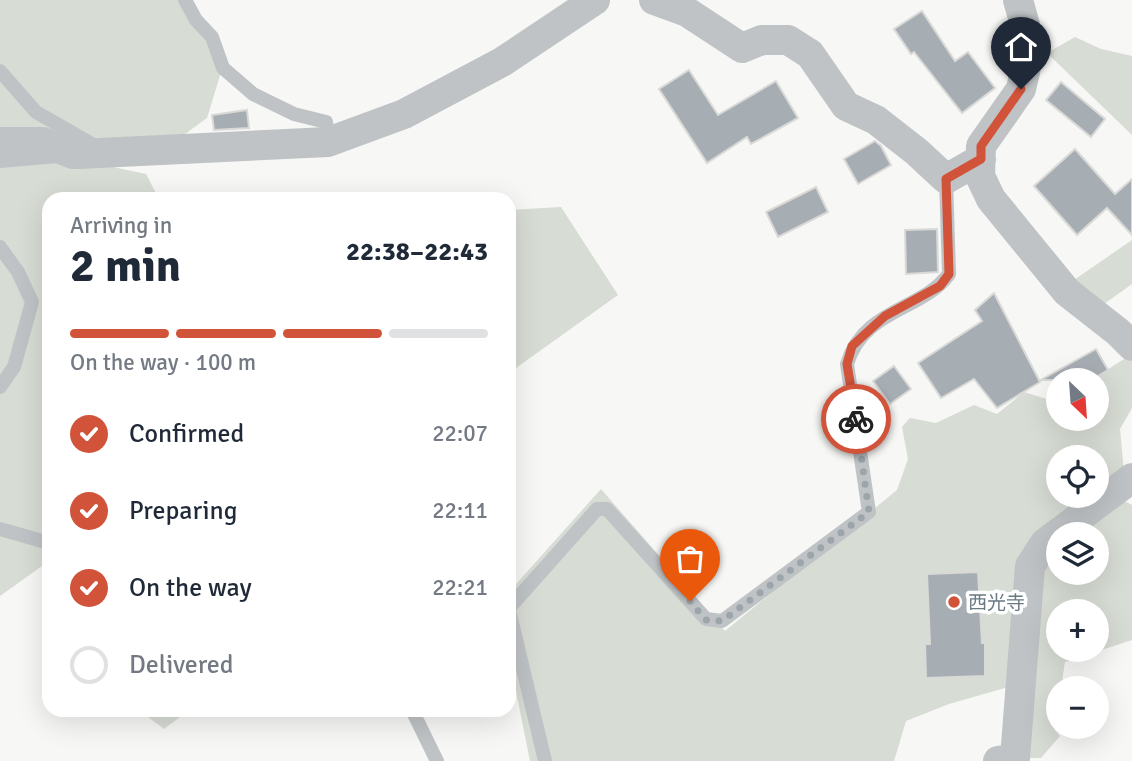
<!DOCTYPE html>
<meta charset="utf-8">
<style>
:root{--surface:#fff;--page:#f2f2f3;--text:#1f2937;--muted:#747a83;--line:#e0e1e3;--accent:#d1533a}
body{margin:0;font-family:Signika,"Noto Sans JP",sans-serif;background:var(--page);color:var(--text);height:100vh;display:flex;flex-direction:column;font-size:26px;white-space:nowrap}
*{box-sizing:border-box;margin:0}
p{font-size:23px;color:var(--muted)}
.icon{flex:none;width:38px;height:38px;fill:none;stroke:currentColor;stroke-width:2;stroke-linecap:round;stroke-linejoin:round}
.map{position:relative;flex:1;overflow:hidden}
.panel{position:absolute;left:42px;top:192px;width:474px;height:525px;display:flex;flex-direction:column;background:var(--surface);border-radius:21px;box-shadow:0 7px 28px #0002}
.panel>*{flex:none}
.needle{width:46px;rotate:155deg}
.tools{position:absolute;left:1046px;top:368px;display:grid;gap:14px}
.tools a{display:grid;place-items:center;width:63px;height:63px;border-radius:50%;background:var(--surface);box-shadow:0 7px 28px #0002;font-size:35px}
.pin{position:absolute;display:grid;place-items:center;width:60px;height:60px;color:#fff;margin:-72px -30px;border-radius:50% 50% 50% 0;rotate:-45deg;box-shadow:0 0 7px #0007}
.pin .icon{rotate:45deg}
.courier{position:absolute;display:grid;place-items:center;width:70px;height:70px;margin:-35px;border:5px solid #d1533a;border-radius:50%;background:#fff;color:#222;box-shadow:0 2px 9px #0007}
.head em{font-style:normal;font-weight:700}
.head div{display:flex;flex-direction:column-reverse}
.head{display:flex;align-items:center;justify-content:space-between;height:119px;padding:0 28px}
h1{font-size:46px;font-weight:700;line-height:52px}
.bar{display:grid;grid-template-columns:repeat(4,1fr);gap:10px 7px;align-content:center;height:84px;padding:0 28px}
.bar i{height:9px;border-radius:5px;background:var(--line)}
.bar .active{background:var(--accent)}
.bar p{grid-column:span 4}
ol{padding:0 28px;list-style:none}
li{display:flex;align-items:center;gap:21px;height:77px}
li p{margin-inline-start:auto}
li .icon{padding:7px;border-radius:50%;background:var(--accent);color:#fff;stroke-width:4}
li:last-child{color:var(--muted)}
li i{width:38px;height:38px;border:4px solid var(--line);border-radius:50%}
.map>svg:first-child{display:block}
</style>
<div class="map">
<svg width="1132" height="761" viewBox="0 0 1132 761">
<rect width="100%" height="100%" fill="#f7f7f5"/>
<path fill="#d7dcd4" fill-rule="evenodd" d="M 0,0 L 178,0 L 226,56 L 207,118 L 163,150 L 0,142 Z
M 1075,37 L 1101,49 L 1132,56 L 1132,135 L 1047,53 Z
M 0,143 L 146,174 L 159,199 L 49,200 L 49,561 L 0,596 Z
M 561,207 L 618,295 L 509,373 L 509,210 Z
M 1132,240 L 1132,284 L 1104,304 L 1074,280 Z
M 1132,354 L 1132,408 L 1120,429 L 1125,483 L 1119,498 L 1132,505 L 1132,640 L 1065,662 L 1061,688 L 1059,688 L 1054,729 L 1060,736 L 1041,758 L 1017,758 L 1019,684 L 949,704 L 906,721 L 894,761 L 530,761 L 509,656 L 509,592 L 601,489 L 725,631 L 897,490 L 908,459 L 902,427 L 910,418 L 936,423 L 974,405 L 997,414 L 1024,392 L 1053,401 L 1059,398 L 1059,418 L 1097,418 L 1097,380 L 1091,380 ZM 1059,457 L 1097,457 L 1097,495 L 1059,495 ZM 1061,534 L 1097,534 L 1097,572 L 1059,572 L 1059,536 ZM 1059,611 L 1097,611 L 1097,649 L 1059,649 Z
M 140,711 L 188,711 L 164,729 Z"/>
<path fill="#a7aeb3" stroke="#d9d9d7" stroke-width="2" d="M 922,11 L 955,61 L 968,52 L 995,88 L 962,113 L 914,52 L 911,54 L 894,29 Z
M 689,70 L 718,115 L 776,81 L 798,118 L 751,144 L 747,137 L 707,163 L 659,89 Z
M 1061,82 L 1105,119 L 1091,137 L 1046,100 Z
M 247,110 L 249,128 L 214,130 L 212,115 Z
M 875,141 L 881,146 L 891,165 L 858,184 L 844,159 Z
M 1075,149 L 1115,194 L 1132,179 L 1132,235 L 1107,208 L 1077,235 L 1034,186 Z
M 816,187 L 828,212 L 778,237 L 766,212 Z
M 937,229 L 938,272 L 906,274 L 905,230 Z
M 994,293 L 1040,382 L 997,408 L 974,379 L 941,398 L 918,363 L 982,321 L 975,310 Z
M 1096,349 L 1108,370 L 1091,380 L 1041,380 Z
M 894,366 L 911,389 L 890,404 L 873,381 Z
M 978,572 L 982,643 L 985,643 L 985,676 L 926,678 L 925,644 L 930,644 L 927,574 Z"/>
<g fill="none" stroke-linecap="round" stroke-linejoin="round">
<path stroke="#bfc3c6" stroke-width="14" d="M 185,0 L 196,20 L 212,37 L 223,68 L 253,94 L 294,114 L 326,122 L 328,142
M 0,71 L 36,112 L 97,147
M 0,161 L 58,156
M 0,247 L 18,272 L 32,302 L 14,367 L 0,387
M 0,529 L 49,543
M 509,608 L 597,509 L 607,509 L 706,619 L 722,621 L 869,512 L 847,364 C 864,308 922,311 949,274 L 946,179
M 509,610 L 545,761
M 412,710 L 437,761"/>
<path stroke="#bfc3c6" stroke-width="30" d="M 654,0 L 687,12 L 742,48 L 762,40 L 788,40 L 810,54 L 846,106 L 876,120 L 917,152 L 946,179 L 981,159
M 1018,0 L 1025,25 L 1028,59 L 1021,89 L 981,146 L 980,176 L 991,199 L 1067,292 L 1118,332 L 1132,346
M 0,142 L 43,142 L 73,154 L 78,154 L 328,142 L 404,114 L 502,62 L 595,0
M 998,761 L 1015,758 L 1030,566 L 1045,543 L 1132,478"/>
</g>
<g fill="none" stroke-linecap="round" stroke-linejoin="round">
<path stroke="#9ba5aa" stroke-width="7" stroke-dasharray="0 12.6" d="M 690,601 L 706,620 L 722,621 L 869,512 L 856,419"/>
<path stroke="#d1533a" stroke-width="9" d="M 856,419 L 847,364 L 852,346 L 885,316 L 940,286 L 949,274 L 946,179 L 981,159 L 981,146 L 1021,89"/>
</g>
<circle fill="#d1533a" stroke="#fff" stroke-width="2.5" cx="954" cy="602" r="7"/>
<g text-anchor="middle" stroke-width="7" stroke-linejoin="round" paint-order="stroke">
<g font-size="19" fill="#697982" stroke="#fff" text-anchor="start">
<text x="968" y="609">西光寺</text>
</g>
</g>
</svg>
<div class="tools">
<a><svg class="needle" viewBox="-14 -14 28 28"><path d="M0-13l5 13h-10z" fill="#e53935"/><path d="M0 13l5-13h-10z" fill="#747a83"/></svg></a>
<a><svg class="icon" aria-label="locate" viewBox="0 0 24 24"><circle cx="12" cy="12" r="6"/><path d="M12 2v4M12 18v4M2 12h4M18 12h4"/></svg></a>
<a><svg class="icon" aria-label="layers" viewBox="0 0 24 24"><path d="M12 4l9 5-9 5-9-5zM3 14l9 5 9-5"/></svg></a>
<a>+</a>
<a>−</a>
</div>
<div class="pin" style="left:690px;top:601px;background:#ea580c"><svg class="icon" aria-label="bag" viewBox="0 0 24 24"><path d="M5 8h14l-1 12H6zM9 8a3 3 0 0 1 6 0"/></svg></div>
<div class="pin" style="left:1021px;top:89px;background:#1f2937"><svg class="icon" aria-label="home" viewBox="0 0 24 24"><path d="M3 11l9-7 9 7M6 9v11h12V9"/></svg></div>
<div class="courier" style="left:856px;top:419px"><svg class="icon" aria-label="bike" viewBox="0 0 24 24"><circle cx="6" cy="16" r="4"/><circle cx="18" cy="16" r="4"/><path d="M6 16l4-8h5l3 8M10 8l3 8H6M13 5h3"/></svg></div>
<section class="panel">
<div class="head"><div><h1>2 min</h1><p>Arriving in</p></div><em>22:38–22:43</em></div>
<div class="bar"><i class="active"></i><i class="active"></i><i class="active"></i><i></i><p>On the way · 100 m</p></div>
<ol>
<li><svg class="icon" aria-label="check" viewBox="0 0 24 24"><path d="M5 12l5 5 9-10"/></svg>Confirmed<p>22:07</p></li>
<li><svg class="icon" aria-label="check" viewBox="0 0 24 24"><path d="M5 12l5 5 9-10"/></svg>Preparing<p>22:11</p></li>
<li><svg class="icon" aria-label="check" viewBox="0 0 24 24"><path d="M5 12l5 5 9-10"/></svg>On the way<p>22:21</p></li>
<li><i></i>Delivered</li>
</ol>
</section>
</div>
